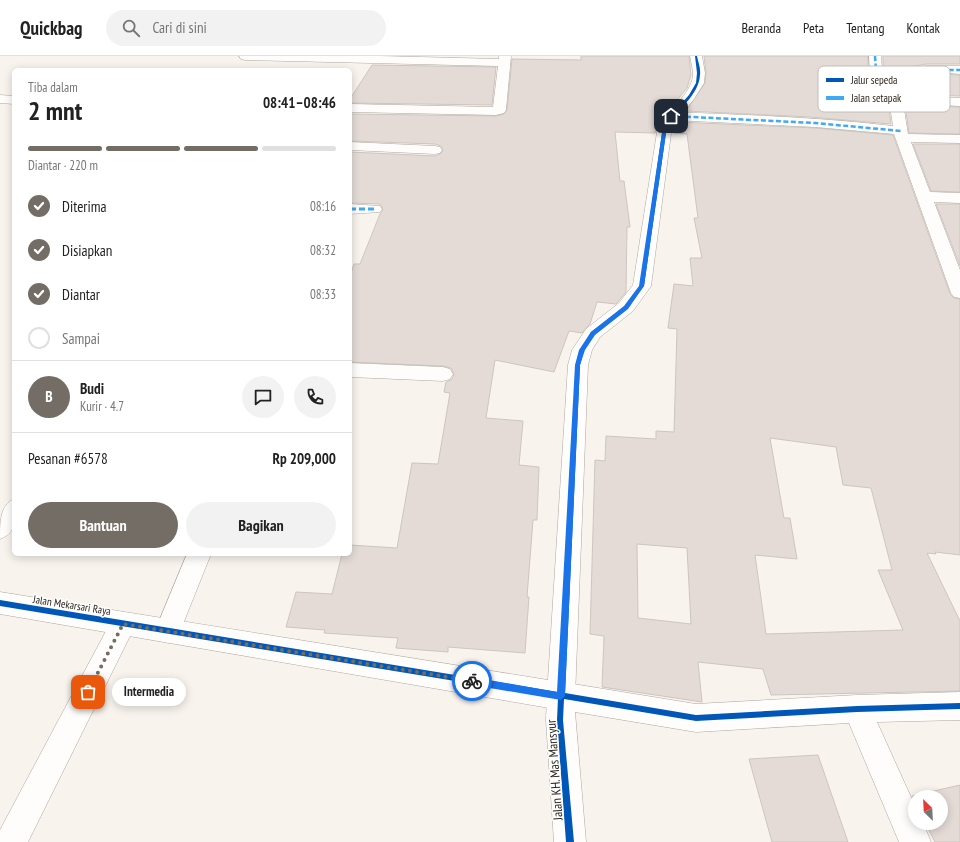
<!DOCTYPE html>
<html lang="id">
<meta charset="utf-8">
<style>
:root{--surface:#fff;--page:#f2f2f2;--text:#222;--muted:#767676;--line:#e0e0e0;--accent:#746d65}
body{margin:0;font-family:"PT Sans Narrow",sans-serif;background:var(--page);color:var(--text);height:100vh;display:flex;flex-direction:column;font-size:15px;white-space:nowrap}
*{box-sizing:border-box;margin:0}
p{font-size:13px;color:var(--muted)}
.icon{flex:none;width:22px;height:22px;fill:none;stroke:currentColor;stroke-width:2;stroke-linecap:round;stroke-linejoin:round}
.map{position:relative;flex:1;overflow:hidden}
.side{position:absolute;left:12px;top:12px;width:340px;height:488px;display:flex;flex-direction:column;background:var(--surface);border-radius:6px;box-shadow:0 2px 10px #0003}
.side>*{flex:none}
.needle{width:26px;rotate:336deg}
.fabs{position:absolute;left:908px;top:734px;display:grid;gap:8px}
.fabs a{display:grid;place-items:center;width:40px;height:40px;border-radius:50%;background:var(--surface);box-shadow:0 2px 10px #0003;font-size:20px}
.pin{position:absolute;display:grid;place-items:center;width:34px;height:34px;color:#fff;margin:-17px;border-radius:8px;box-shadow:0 2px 6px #0006}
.courier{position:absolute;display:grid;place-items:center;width:40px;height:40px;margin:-20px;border:3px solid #1a73e8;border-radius:50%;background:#fff;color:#222;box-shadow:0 1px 5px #0007}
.bubble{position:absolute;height:28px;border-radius:14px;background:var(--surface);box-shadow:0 2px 10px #0003;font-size:13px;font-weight:700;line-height:28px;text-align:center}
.headline em{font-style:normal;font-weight:700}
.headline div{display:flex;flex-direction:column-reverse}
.headline{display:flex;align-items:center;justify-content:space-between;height:68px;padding:0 16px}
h1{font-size:26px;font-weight:700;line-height:30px}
.bar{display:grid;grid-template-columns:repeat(4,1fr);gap:6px 4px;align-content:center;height:48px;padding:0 16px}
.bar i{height:5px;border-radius:3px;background:var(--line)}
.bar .current{background:var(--accent)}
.bar p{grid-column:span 4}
.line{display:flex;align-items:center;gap:10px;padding:0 16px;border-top:1px solid var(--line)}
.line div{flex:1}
.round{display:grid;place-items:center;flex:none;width:42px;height:42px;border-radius:21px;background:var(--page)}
ol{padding:0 16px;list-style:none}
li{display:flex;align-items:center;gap:12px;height:44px}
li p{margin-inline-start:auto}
li .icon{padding:4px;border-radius:50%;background:var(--accent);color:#fff;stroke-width:4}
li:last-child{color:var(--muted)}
li i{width:22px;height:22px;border:2px solid var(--line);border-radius:50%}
.action{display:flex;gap:8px;margin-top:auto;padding:8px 16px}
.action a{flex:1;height:46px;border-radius:24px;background:var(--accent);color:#fff;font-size:16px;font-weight:700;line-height:46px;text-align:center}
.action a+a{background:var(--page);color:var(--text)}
header{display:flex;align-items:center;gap:24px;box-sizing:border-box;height:56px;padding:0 20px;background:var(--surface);border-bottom:1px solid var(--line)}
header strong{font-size:19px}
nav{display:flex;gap:22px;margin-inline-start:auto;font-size:14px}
.search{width:280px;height:36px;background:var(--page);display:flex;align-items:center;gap:10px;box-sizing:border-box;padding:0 14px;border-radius:22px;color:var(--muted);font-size:15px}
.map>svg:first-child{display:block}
</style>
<header>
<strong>Quickbag</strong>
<div class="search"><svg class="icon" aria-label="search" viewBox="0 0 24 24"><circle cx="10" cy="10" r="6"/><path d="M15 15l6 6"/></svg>Cari di sini</div>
<nav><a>Beranda</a><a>Peta</a><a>Tentang</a><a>Kontak</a></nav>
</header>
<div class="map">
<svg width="960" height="786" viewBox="0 0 960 786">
<rect width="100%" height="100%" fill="#f8f3ed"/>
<path fill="#e4dbd7" stroke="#cdc5c0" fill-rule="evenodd" d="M 581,0 L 689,0 L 691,19 L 687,32 L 668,55 L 665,56 L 657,69 L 655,77 L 615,76 L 620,125 L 624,125 L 630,171 L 627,171 L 626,236 L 616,248 L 597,246 L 590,268 L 582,277 L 569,275 L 554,316 L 495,304 L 486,362 L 523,365 L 519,409 L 539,411 L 537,464 L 533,464 L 527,541 L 529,541 L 525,597 L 448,591 L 448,596 L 396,592 L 398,582 L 324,577 L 325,574 L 286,571 L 296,536 L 332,538 L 342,498 L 350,498 L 350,489 L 397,492 L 412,407 L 438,408 L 450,337 L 444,336 L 446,326 L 451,324 L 454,319 L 451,312 L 443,310 L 350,306 L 350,220 L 354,208 L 360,208 L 380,158 L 383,154 L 380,148 L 350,147 L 350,96 L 435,100 L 440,98 L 443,95 L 441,90 L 435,88 L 350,85 L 350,58 L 496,60 L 504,58 L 507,54 L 512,3 L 581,4 Z
M 704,0 L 868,0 L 868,15 L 871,19 L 890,22 L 888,43 L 891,68 L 810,61 L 686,55 L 705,27 L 706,17 Z
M 883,0 L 960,0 L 960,8 L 926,8 L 899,13 L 883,11 Z
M 372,9 L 496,11 L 492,49 L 350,47 L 350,43 Z
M 930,18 L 960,19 L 960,40 L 904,38 L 904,25 L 916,19 Z
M 905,49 L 960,51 L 960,78 L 909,77 Z
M 677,66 L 815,72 L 893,79 L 950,238 L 954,242 L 960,243 L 960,499 L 935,496 L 936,498 L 927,497 L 960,565 L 960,635 L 771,639 L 763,613 L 698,606 L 702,646 L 602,631 L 604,580 L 590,578 L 595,404 L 605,405 L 606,380 L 656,383 L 656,375 L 674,376 L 677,273 L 668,272 L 674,228 L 693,230 L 690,202 L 702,202 L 694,162 L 698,162 L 687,78 L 673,77 L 673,71 ZM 770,382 L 836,391 L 843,429 L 871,432 L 892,514 L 878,514 L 903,574 L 766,578 L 755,499 L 797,503 L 790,462 L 784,462 ZM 637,488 L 687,492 L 691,568 L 638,562 Z
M 913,88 L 960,88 L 960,136 L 931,135 Z
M 936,148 L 960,148 L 960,210 Z
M 818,699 L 848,786 L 772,786 L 749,703 Z
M 960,729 L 960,786 L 935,786 L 925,767 L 941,767 L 941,741 L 915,741 L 915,746 L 912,740 Z"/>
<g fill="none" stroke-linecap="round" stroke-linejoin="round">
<defs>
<path id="minor" d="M 239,0 L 379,0 L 499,3 L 499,0 L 511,0 L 506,54 L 504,57 L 496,59 L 350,56 L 350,48 L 493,51 L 498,10 L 245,4 L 241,3 Z
M 869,0 L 881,0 L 882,12 L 899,15 L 926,10 L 960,10 L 960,18 C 944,17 916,12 903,24 L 903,39 L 960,42 L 960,50 L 903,47 L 908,78 L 960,79 L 960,87 L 911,86 L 930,136 L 960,137 L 960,147 L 934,146 L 960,214 L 960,242 L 954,241 L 951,237 L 894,78 L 815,71 L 671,64 L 666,63 L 664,60 L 666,57 L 671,56 C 745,59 819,61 893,70 L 889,43 L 892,21 L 872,18 L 870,15 Z
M 0,39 L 14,40 L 14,48 L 0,47 Z
M 350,86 L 435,90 L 440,91 L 442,94 L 440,97 L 435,98 L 350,94 Z
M 350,148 L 380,150 L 382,153 L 380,156 L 350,158 Z
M 350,307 L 443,311 L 450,313 L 453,318 L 450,323 L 443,325 L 350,321 Z
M 14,443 C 14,460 19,476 0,483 C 0,466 0,449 14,443 Z
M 187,498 L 211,498 L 177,583 L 168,587 L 159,583 L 155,575 Z
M 123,556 L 132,560 L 136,568 L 28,786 L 0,786 L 0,774 L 114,560 Z
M 561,626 L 696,648 L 857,639 L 960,636 L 960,664 L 877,666 L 915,750 L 915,767 L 923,767 L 931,786 L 899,786 L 849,667 L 696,676 L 575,656 L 586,786 L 554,786 L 546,664 L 547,640 L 551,630 Z"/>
<path id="tertiary" d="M 690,0 L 702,0 L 705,17 L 704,27 L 694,43 L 672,70 L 651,230 L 633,255 L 600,281 L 592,294 L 588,309 L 575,640 L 571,650 L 561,654 L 0,558 L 0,536 L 548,624 L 568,309 L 572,294 L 586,273 L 619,247 L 633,229 L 658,70 C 668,54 691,39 693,19 C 693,13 691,6 690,0 Z"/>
</defs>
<use href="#minor" stroke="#aca79f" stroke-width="1"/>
<use href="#tertiary" stroke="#aca79f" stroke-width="1"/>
<use href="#minor" fill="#fefdfc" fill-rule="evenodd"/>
<use href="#tertiary" fill="#fefdfc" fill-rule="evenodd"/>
<path stroke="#3fa9f5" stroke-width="2.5" stroke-dasharray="5 2.5" stroke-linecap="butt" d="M 875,0 L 876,15 L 901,19
M 904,17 L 919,14 L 960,14
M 671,60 L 815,67 L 901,75"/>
<path stroke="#3fa9f5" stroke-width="3" stroke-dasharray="6 3" stroke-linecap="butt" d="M 350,153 L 374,153"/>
<defs>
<path id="cycleway" d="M 695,0 L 697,0 C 698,6 701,12 700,19 C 699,39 677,54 667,70 L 644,230 L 627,252 L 595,278 L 584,294 L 580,309 L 565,637 L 696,659 L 857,650 L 960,647 L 960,653 L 857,656 L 696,665 L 564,643 L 563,664 L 574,786 L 566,786 L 557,664 L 558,642 L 0,550 L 0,544 L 558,636 L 576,309 L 580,294 L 591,276 L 625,250 L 640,230 L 663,70 L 673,57 L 689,39 L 696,27 L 697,17 Z"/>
</defs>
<use href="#cycleway" stroke="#fff" stroke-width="3"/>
<use href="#cycleway" fill="#0057b8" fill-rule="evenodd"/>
</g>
<path fill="#1a73e8" d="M 670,59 L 673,60 L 667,70 L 644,230 L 628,253 L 595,279 L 585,294 L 580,309 L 565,640 L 561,644 L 472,629 L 468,625 L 472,621 L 557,636 L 575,309 L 579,294 L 591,276 L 624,250 L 639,230 L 663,70 Z"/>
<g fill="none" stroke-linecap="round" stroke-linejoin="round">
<path stroke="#746d65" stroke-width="4" stroke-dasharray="0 7.2" d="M 88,636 L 123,568 L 472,625"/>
</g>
<g text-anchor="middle" stroke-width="3" stroke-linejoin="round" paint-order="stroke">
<g font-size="11" fill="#2d251c" stroke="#fff">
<text transform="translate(72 549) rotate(9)" y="4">Jalan Mekarsari Raya</text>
</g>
<g font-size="13" fill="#2d251c" stroke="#fff">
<text transform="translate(554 714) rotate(-94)" y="5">Jalan KH. Mas Mansyur</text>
</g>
</g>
<rect x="818" y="10" width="132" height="46" rx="6" fill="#fff" stroke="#c0bebb" stroke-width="1"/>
<rect x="826" y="22" width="18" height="4" fill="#0057b8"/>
<rect x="826" y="40" width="18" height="4" fill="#3fa9f5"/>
<g font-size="11" fill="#2d251c">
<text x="851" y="28">Jalur sepeda</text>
<text x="851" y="46">Jalan setapak</text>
</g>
</svg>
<div class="fabs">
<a><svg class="needle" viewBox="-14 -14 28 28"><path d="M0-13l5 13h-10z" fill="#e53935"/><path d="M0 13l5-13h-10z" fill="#767676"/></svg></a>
</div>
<div class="pin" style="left:88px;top:636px;background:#ea580c"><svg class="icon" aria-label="bag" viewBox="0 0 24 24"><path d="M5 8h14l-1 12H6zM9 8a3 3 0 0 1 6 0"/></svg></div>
<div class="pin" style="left:671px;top:60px;background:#1f2937"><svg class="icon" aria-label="home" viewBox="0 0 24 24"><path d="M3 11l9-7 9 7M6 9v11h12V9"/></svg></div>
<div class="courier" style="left:472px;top:625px"><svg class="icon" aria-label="bike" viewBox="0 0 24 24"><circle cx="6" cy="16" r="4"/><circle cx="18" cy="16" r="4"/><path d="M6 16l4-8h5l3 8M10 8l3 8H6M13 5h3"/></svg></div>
<div class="bubble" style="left:112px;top:622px;width:74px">Intermedia</div>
<section class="side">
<div class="headline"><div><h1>2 mnt</h1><p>Tiba dalam</p></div><em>08:41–08:46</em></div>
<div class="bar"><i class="current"></i><i class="current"></i><i class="current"></i><i></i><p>Diantar · 220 m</p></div>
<ol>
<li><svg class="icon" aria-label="check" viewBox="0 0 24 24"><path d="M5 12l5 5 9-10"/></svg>Diterima<p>08:16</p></li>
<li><svg class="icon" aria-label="check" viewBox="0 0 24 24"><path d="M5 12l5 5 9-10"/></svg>Disiapkan<p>08:32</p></li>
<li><svg class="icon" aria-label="check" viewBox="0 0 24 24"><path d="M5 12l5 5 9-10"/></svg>Diantar<p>08:33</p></li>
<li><i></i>Sampai</li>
</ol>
<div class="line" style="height:72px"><b class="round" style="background:var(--accent);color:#fff">B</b><div><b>Budi</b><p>Kurir · 4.7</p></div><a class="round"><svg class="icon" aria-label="chat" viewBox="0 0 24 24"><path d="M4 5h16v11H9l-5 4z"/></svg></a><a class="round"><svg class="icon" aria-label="phone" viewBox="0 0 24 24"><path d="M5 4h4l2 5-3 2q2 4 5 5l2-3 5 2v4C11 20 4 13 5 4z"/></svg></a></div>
<div class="line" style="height:52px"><div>Pesanan #6578</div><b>Rp 209,000</b></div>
<div class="action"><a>Bantuan</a><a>Bagikan</a></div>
</section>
</div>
